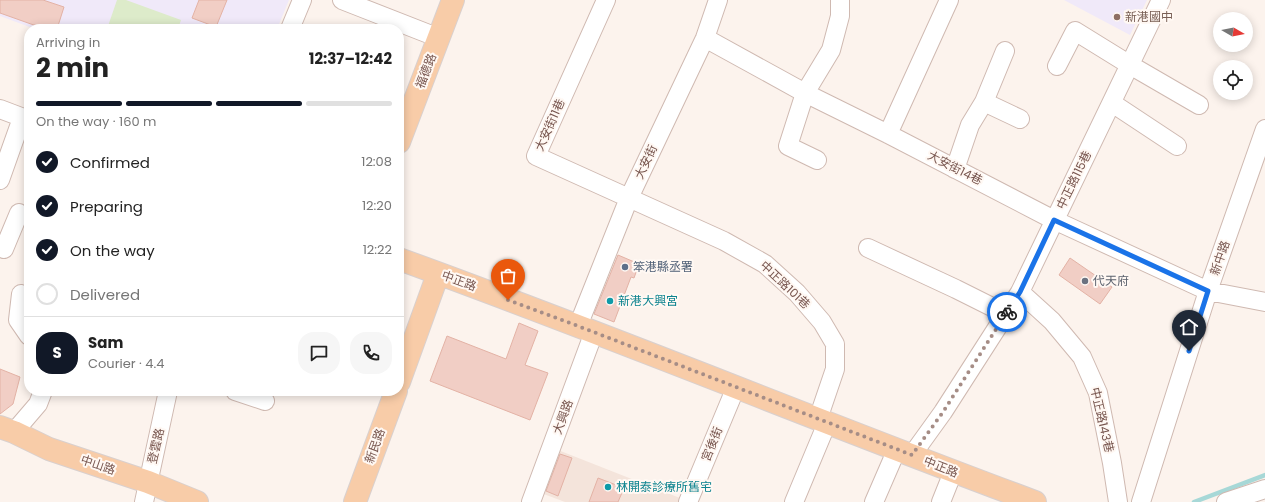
<!DOCTYPE html>
<meta charset="utf-8">
<style>
:root{--surface:#fff;--page:#f6f6f6;--text:#222;--muted:#767676;--line:#e0e0e0;--accent:#111827}
body{margin:0;font-family:Poppins,"Noto Sans TC",sans-serif;background:var(--page);color:var(--text);height:100vh;display:flex;flex-direction:column;font-size:15px;white-space:nowrap}
*{box-sizing:border-box;margin:0}
p{font-size:13px;color:var(--muted)}
.icon{flex:none;width:22px;height:22px;fill:none;stroke:currentColor;stroke-width:2;stroke-linecap:round;stroke-linejoin:round}
.map{position:relative;flex:1;overflow:hidden}
.side{position:absolute;left:24px;top:24px;width:380px;height:372px;display:flex;flex-direction:column;background:var(--surface);border-radius:16px;box-shadow:0 2px 10px #0003}
.side>*{flex:none}
.needle{width:26px;rotate:99deg}
.controls{position:absolute;left:1213px;top:12px;display:grid;gap:8px}
.controls a{display:grid;place-items:center;width:40px;height:40px;border-radius:50%;background:var(--surface);box-shadow:0 2px 10px #0003;font-size:20px}
.pin{position:absolute;display:grid;place-items:center;width:34px;height:34px;color:#fff;margin:-41px -17px;border-radius:50% 50% 50% 0;rotate:-45deg;box-shadow:0 0 4px #0007}
.pin .icon{rotate:45deg}
.courier{position:absolute;display:grid;place-items:center;width:40px;height:40px;margin:-20px;border:3px solid #1a73e8;border-radius:50%;background:#fff;color:#222;box-shadow:0 1px 5px #0007}
.head em{font-style:normal;font-weight:700}
.head div{display:flex;flex-direction:column-reverse}
.head{display:flex;align-items:center;justify-content:space-between;height:68px;padding:0 12px}
h1{font-size:26px;font-weight:700;line-height:30px}
.bar{display:grid;grid-template-columns:repeat(4,1fr);gap:6px 4px;align-content:center;height:48px;padding:0 12px}
.bar i{height:5px;border-radius:3px;background:var(--line)}
.bar .on{background:var(--accent)}
.bar p{grid-column:span 4}
.line{display:flex;align-items:center;gap:10px;padding:0 12px;border-top:1px solid var(--line)}
.line div{flex:1}
.round{display:grid;place-items:center;flex:none;width:42px;height:42px;border-radius:16px;background:var(--page)}
ol{padding:0 12px;list-style:none}
li{display:flex;align-items:center;gap:12px;height:44px}
li p{margin-inline-start:auto}
li .icon{padding:4px;border-radius:50%;background:var(--accent);color:#fff;stroke-width:4}
li:last-child{color:var(--muted)}
li i{width:22px;height:22px;border:2px solid var(--line);border-radius:50%}
.map>svg:first-child{display:block}
</style>
<div class="map">
<svg width="1265" height="502" viewBox="0 0 1265 502">
<rect width="100%" height="100%" fill="#fcf3ed"/>
<path fill="#f4e4db" d="M 558,450 L 680,498 L 679,502 L 565,502 L 541,493 Z"/>
<path fill="#f0e9f9" d="M 0,0 L 289,0 L 277,29 L 35,29 L 0,16 Z
M 1064,0 L 1147,0 L 1130,35 Z"/>
<path fill="#ddebca" d="M 117,0 L 126,0 L 181,20 L 178,29 L 107,29 Z"/>
<g fill="none" stroke-linecap="round" stroke-linejoin="round">
<path stroke="#a7d8d7" stroke-width="4.5" d="M 1194,502 L 1265,475"/>
</g>
<path fill="#f1cec5" stroke="#e3b2a5" d="M 0,0 L 43,0 L 64,7 L 57,29 L 45,29 L 0,13 Z
M 199,0 L 227,0 L 216,27 L 192,18 Z
M 618,255 L 639,264 L 634,278 L 631,277 L 614,322 L 594,314 Z
M 1070,258 L 1112,287 L 1100,304 L 1059,275 Z
M 519,323 L 538,331 L 525,365 L 548,373 L 530,420 L 430,381 L 447,336 L 506,359 Z
M 0,369 L 20,377 L 13,404 L 0,414 Z
M 560,454 L 572,458 L 558,496 L 546,491 Z
M 598,478 L 624,488 L 618,502 L 589,502 Z"/>
<g fill="none" stroke-linecap="round" stroke-linejoin="round">
<defs>
<path id="minor" d="M 342,0 L 439,38
M 606,0 L 536,156 L 724,241 L 765,264 L 797,293 L 822,322 L 835,344 L 835,369 L 818,419
M 290,29 L 302,0
M 705,38 L 805,93 L 888,134 L 1054,220 L 1208,291 L 1265,302
M 1057,66 L 1075,31 L 1130,65 L 1199,105
M 984,102 L 1020,119
M 1112,103 L 1177,146
M 0,109 L 29,120
M 888,134 L 949,0
M 817,160 L 788,146 L 805,93 L 831,50 L 840,16 L 840,0
M 955,169 L 970,125 L 984,102 L 1005,51
M 0,180 L 22,118
M 0,247 L 4,249 L 19,213
M 868,248 L 956,289 L 1006,314
M 1020,292 L 1052,321 L 1082,357 L 1098,393 L 1112,463 L 1118,502
M 21,294 L 18,320 L 29,336
M 578,326 L 629,198 L 705,38 L 718,0
M 235,391 L 265,401
M 14,432 L 38,404 L 43,391
M 912,455 L 943,412 L 1020,292 L 1161,0
M 144,502 L 168,391
M 531,502 L 594,332
M 688,502 L 736,387
M 794,502 L 827,423
M 874,502 L 897,449
M 941,502 L 953,472
M 1141,502 L 1208,291 L 1265,129
M 1226,502 L 1265,489"/>
<path id="major" d="M 399,142 L 453,0
M 399,259 C 612,336 822,423 1035,502
M 399,382 L 438,274
M 0,427 L 14,432 L 49,449 L 148,482 L 197,502
M 355,502 L 396,391"/>
</defs>
<use href="#minor" stroke="#cfb9b1" stroke-width="20"/>
<use href="#major" stroke="#d9d0ce" stroke-width="24"/>
<use href="#minor" stroke="#fff" stroke-width="18"/>
<use href="#major" stroke="#f8cca8" stroke-width="22"/>
</g>
<g fill="none" stroke-linecap="round" stroke-linejoin="round">
<path stroke="#a68d86" stroke-width="4" stroke-dasharray="0 7.2" d="M 508,300 L 578,326 L 912,455 L 943,412 L 1007,312"/>
<path stroke="#1a73e8" stroke-width="5" d="M 1007,312 L 1020,292 L 1054,220 L 1208,291 L 1189,351"/>
</g>
<circle fill="#8d6e63" stroke="#fff8f3" stroke-width="1.5" cx="1117" cy="17" r="4"/>
<circle fill="#5c6f8a" stroke="#fff8f3" stroke-width="1.5" cx="625" cy="267" r="4"/>
<circle fill="#6b7280" stroke="#fff8f3" stroke-width="1.5" cx="1085" cy="281" r="4"/>
<g fill="#0f9aa8" stroke="#fff8f3" stroke-width="1.5">
<circle cx="610" cy="301" r="4"/>
<circle cx="608" cy="487" r="4"/>
</g>
<g text-anchor="middle" stroke-width="4" stroke-linejoin="round" paint-order="stroke">
<g font-size="12" fill="#785e54" stroke="#fff8f3" text-anchor="start">
<text x="1125" y="21">新港國中</text>
</g>
<g font-size="12" fill="#78564f" stroke="#fff8f3">
<text transform="translate(426 71) rotate(-69)" y="4">福德路</text>
<text transform="translate(550 125) rotate(-66)" y="4">大安街11巷</text>
<text transform="translate(646 162) rotate(-65)" y="4">大安街</text>
<text transform="translate(955 168) rotate(27)" y="4">大安街14巷</text>
<text transform="translate(1074 180) rotate(-64)" y="4">中正路115巷</text>
<text transform="translate(1220 258) rotate(-71)" y="4">新中路</text>
<text transform="translate(459 281) rotate(20)" y="4">中正路</text>
<text transform="translate(785 285) rotate(43)" y="4">中正路101巷</text>
<text transform="translate(563 417) rotate(-70)" y="4">大興路</text>
<text transform="translate(1102 420) rotate(77)" y="4">中正路143巷</text>
<text transform="translate(712 444) rotate(-68)" y="4">宮後街</text>
<text transform="translate(156 446) rotate(-77)" y="4">登雲路</text>
<text transform="translate(375 446) rotate(-70)" y="4">新民路</text>
<text transform="translate(98 465) rotate(19)" y="4">中山路</text>
<text transform="translate(941 467) rotate(22)" y="4">中正路</text>
</g>
<g font-size="12" fill="#4e5e75" stroke="#fff8f3" text-anchor="start">
<text x="633" y="271">笨港縣丞署</text>
</g>
<g font-size="12" fill="#5b616d" stroke="#fff8f3" text-anchor="start">
<text x="1093" y="285">代天府</text>
</g>
<g font-size="12" fill="#0d838f" stroke="#fff8f3" text-anchor="start">
<text x="618" y="305">新港大興宮</text>
<text x="616" y="491">林開泰診療所舊宅</text>
</g>
</g>
</svg>
<div class="controls">
<a><svg class="needle" viewBox="-14 -14 28 28"><path d="M0-13l5 13h-10z" fill="#e53935"/><path d="M0 13l5-13h-10z" fill="#767676"/></svg></a>
<a><svg class="icon" aria-label="locate" viewBox="0 0 24 24"><circle cx="12" cy="12" r="6"/><path d="M12 2v4M12 18v4M2 12h4M18 12h4"/></svg></a>
</div>
<div class="pin" style="left:508px;top:300px;background:#ea580c"><svg class="icon" aria-label="bag" viewBox="0 0 24 24"><path d="M5 8h14l-1 12H6zM9 8a3 3 0 0 1 6 0"/></svg></div>
<div class="pin" style="left:1189px;top:351px;background:#1f2937"><svg class="icon" aria-label="home" viewBox="0 0 24 24"><path d="M3 11l9-7 9 7M6 9v11h12V9"/></svg></div>
<div class="courier" style="left:1007px;top:312px"><svg class="icon" aria-label="bike" viewBox="0 0 24 24"><circle cx="6" cy="16" r="4"/><circle cx="18" cy="16" r="4"/><path d="M6 16l4-8h5l3 8M10 8l3 8H6M13 5h3"/></svg></div>
<section class="side">
<div class="head"><div><h1>2 min</h1><p>Arriving in</p></div><em>12:37–12:42</em></div>
<div class="bar"><i class="on"></i><i class="on"></i><i class="on"></i><i></i><p>On the way · 160 m</p></div>
<ol>
<li><svg class="icon" aria-label="check" viewBox="0 0 24 24"><path d="M5 12l5 5 9-10"/></svg>Confirmed<p>12:08</p></li>
<li><svg class="icon" aria-label="check" viewBox="0 0 24 24"><path d="M5 12l5 5 9-10"/></svg>Preparing<p>12:20</p></li>
<li><svg class="icon" aria-label="check" viewBox="0 0 24 24"><path d="M5 12l5 5 9-10"/></svg>On the way<p>12:22</p></li>
<li><i></i>Delivered</li>
</ol>
<div class="line" style="height:72px"><b class="round" style="background:var(--accent);color:#fff">S</b><div><b>Sam</b><p>Courier · 4.4</p></div><a class="round"><svg class="icon" aria-label="chat" viewBox="0 0 24 24"><path d="M4 5h16v11H9l-5 4z"/></svg></a><a class="round"><svg class="icon" aria-label="phone" viewBox="0 0 24 24"><path d="M5 4h4l2 5-3 2q2 4 5 5l2-3 5 2v4C11 20 4 13 5 4z"/></svg></a></div>
</section>
</div>
